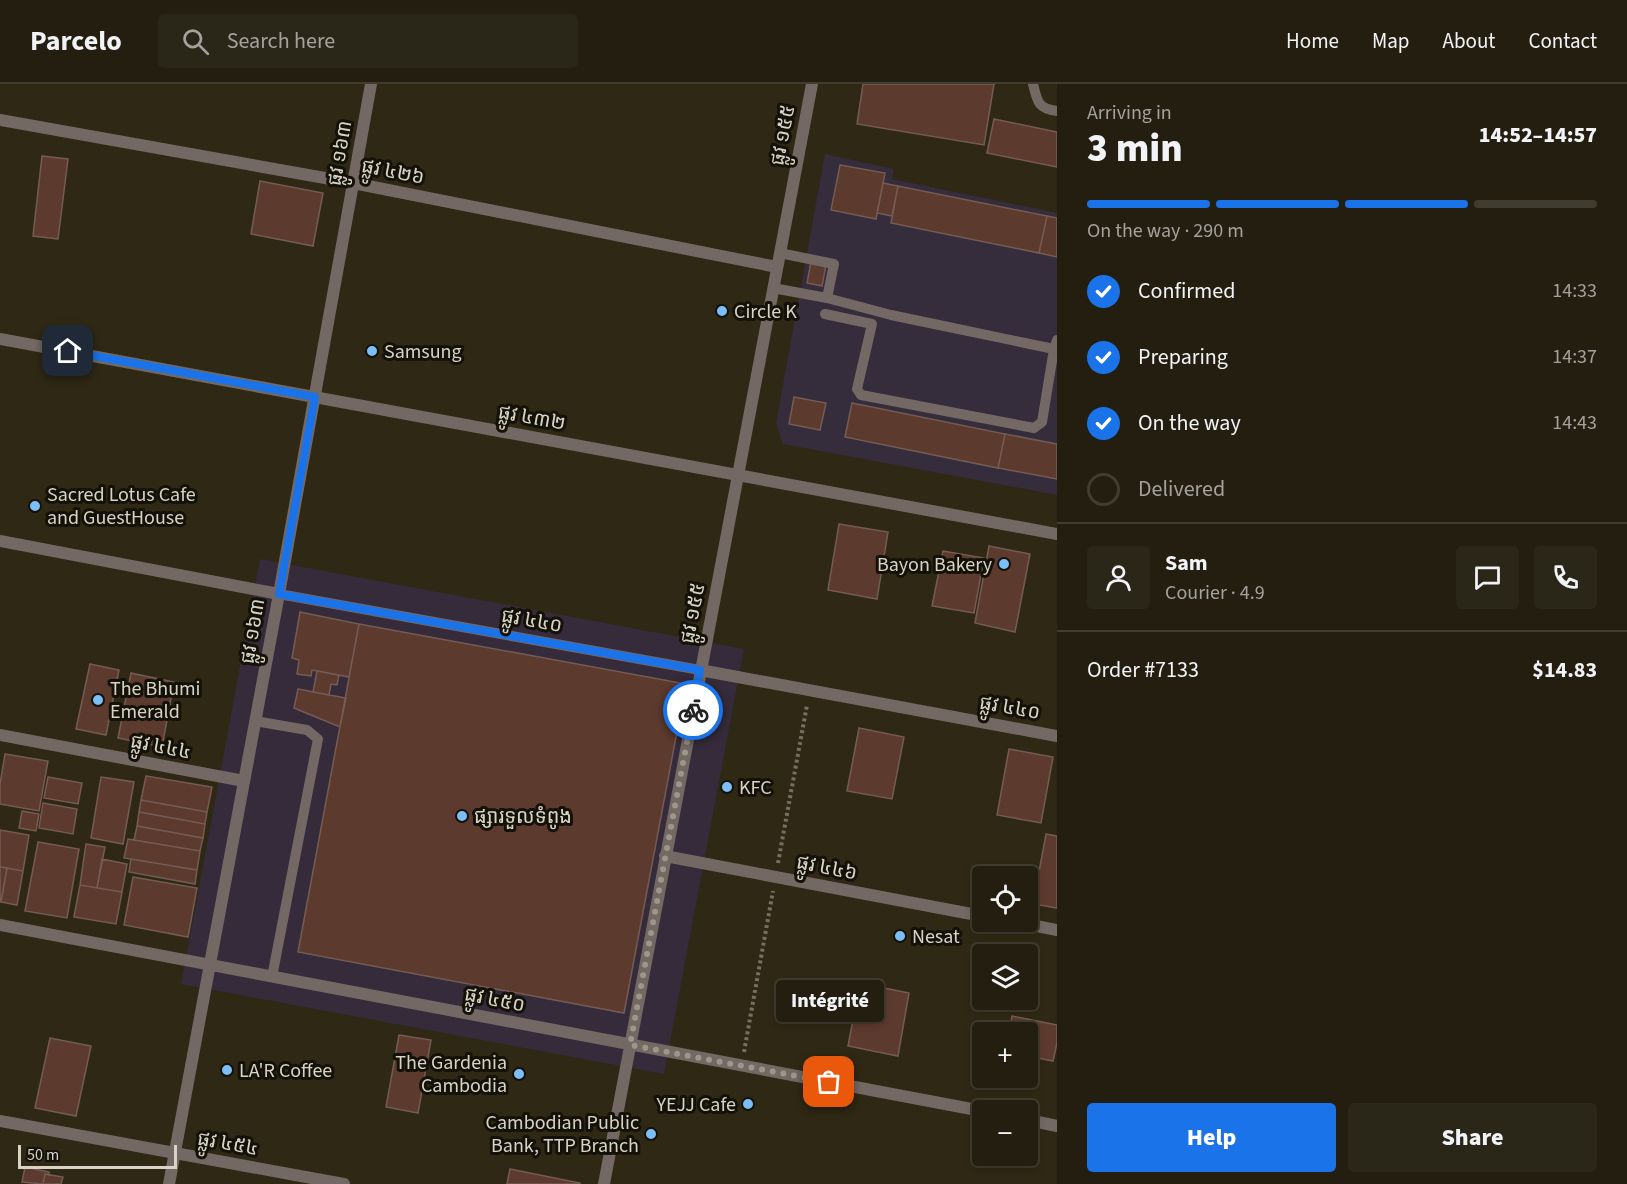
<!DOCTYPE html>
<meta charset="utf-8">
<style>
:root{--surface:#231e0f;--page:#2b2718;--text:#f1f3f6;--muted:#a3a29e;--line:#403c2f;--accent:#1a73e8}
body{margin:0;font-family:"Source Sans 3","Noto Sans Khmer",sans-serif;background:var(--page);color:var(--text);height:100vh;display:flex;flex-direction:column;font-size:22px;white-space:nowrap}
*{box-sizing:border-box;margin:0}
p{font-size:20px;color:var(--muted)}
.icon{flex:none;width:33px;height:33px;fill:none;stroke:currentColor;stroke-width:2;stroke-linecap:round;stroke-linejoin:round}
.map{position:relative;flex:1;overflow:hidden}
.side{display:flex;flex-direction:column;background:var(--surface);width:570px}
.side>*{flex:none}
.fabs{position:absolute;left:972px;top:782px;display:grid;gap:12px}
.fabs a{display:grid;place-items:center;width:66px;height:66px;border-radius:6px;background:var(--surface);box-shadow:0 3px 9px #0003,0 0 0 2px var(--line);font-size:30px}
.scale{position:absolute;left:18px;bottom:15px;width:159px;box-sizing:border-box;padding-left:6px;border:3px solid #d7d3c6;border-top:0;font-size:16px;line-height:21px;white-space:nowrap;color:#d7d3c6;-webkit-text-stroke:4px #141108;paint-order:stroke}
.pin{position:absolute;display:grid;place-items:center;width:51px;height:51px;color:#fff;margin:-26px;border-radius:12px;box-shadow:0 3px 9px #0006}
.courier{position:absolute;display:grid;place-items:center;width:60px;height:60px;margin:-30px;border:4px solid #1a73e8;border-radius:50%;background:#fff;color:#222;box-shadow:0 2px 8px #0007}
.bubble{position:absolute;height:42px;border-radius:6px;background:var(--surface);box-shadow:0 3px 9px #0003,0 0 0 2px var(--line);font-size:20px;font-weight:800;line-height:42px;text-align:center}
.summary em{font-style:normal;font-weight:800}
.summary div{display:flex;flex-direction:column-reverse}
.summary{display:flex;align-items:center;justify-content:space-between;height:102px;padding:0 30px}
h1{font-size:39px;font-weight:800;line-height:45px}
.bar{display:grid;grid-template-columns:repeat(4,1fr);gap:9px 6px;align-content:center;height:72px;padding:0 30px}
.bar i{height:8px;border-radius:4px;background:var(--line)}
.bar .selected{background:var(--accent)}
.bar p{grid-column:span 4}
.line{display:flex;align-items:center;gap:15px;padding:0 30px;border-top:2px solid var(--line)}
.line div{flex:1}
.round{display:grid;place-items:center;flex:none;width:63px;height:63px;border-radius:6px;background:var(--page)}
ol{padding:0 30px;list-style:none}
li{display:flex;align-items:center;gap:18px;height:66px}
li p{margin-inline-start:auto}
li .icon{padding:6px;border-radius:50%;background:var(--accent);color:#fff;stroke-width:4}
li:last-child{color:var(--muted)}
li i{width:33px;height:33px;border:3px solid var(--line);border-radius:50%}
.primary-button{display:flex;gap:12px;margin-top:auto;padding:12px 30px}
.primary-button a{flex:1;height:69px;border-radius:6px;background:var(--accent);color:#fff;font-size:24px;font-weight:800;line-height:69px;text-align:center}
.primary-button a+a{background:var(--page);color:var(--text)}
header{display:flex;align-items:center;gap:36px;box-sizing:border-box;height:84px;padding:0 30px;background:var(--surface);border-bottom:2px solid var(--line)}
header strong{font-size:28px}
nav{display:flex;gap:33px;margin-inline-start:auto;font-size:21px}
.search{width:420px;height:54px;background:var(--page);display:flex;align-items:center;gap:15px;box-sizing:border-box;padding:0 21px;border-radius:6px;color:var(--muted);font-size:22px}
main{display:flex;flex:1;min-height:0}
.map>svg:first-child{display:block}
</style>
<header>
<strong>Parcelo</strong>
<div class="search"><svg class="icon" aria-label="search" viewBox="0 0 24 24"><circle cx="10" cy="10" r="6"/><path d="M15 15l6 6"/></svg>Search here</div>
<nav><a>Home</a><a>Map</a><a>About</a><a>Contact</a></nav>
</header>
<main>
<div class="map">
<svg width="1057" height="1100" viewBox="0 0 1057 1100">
<rect width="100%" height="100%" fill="#2f2814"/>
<path fill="#362b3a" d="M 260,475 L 744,565 L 664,990 L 181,900 Z"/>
<path fill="#352c3c" d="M 825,70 L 894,85 L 892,95 L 1057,129 L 1057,411 L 783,360 L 776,339 Z"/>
<path fill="#5d3a2e" stroke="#745c54" stroke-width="1.5" d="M 863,0 L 994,0 L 984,61 L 857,40 Z
M 994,35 L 1057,48 L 1057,83 L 987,69 Z
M 42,72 L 68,75 L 58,155 L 33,152 Z
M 840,81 L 885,89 L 876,135 L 831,126 Z
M 260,97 L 323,109 L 313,162 L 251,150 Z
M 883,99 L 898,102 L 892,132 L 877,129 Z
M 898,102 L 1047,132 L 1039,169 L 891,139 Z
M 1047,132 L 1057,134 L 1057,173 L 1039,169 Z
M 811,178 L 826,181 L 822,202 L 807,199 Z
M 794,313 L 826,319 L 820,346 L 789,340 Z
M 852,319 L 1005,350 L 998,384 L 845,353 Z
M 1005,350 L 1057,360 L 1057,395 L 998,384 Z
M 839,440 L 888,448 L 877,515 L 828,506 Z
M 989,462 L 1030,470 L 1015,548 L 975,539 Z
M 943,467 L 984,474 L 974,529 L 932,522 Z
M 300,528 L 359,540 L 349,593 L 312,586 L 311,592 L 297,590 L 299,576 L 292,574 Z
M 359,540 L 686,600 L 624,929 L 298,868 Z
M 90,580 L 119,586 L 106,651 L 76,645 Z
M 317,587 L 339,591 L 337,601 L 331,600 L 329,611 L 313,608 Z
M 131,589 L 174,598 L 162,663 L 118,654 Z
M 298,605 L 346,614 L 340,643 L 294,624 Z
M 859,644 L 904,653 L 892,715 L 847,707 Z
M 1009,665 L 1053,673 L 1041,739 L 997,731 Z
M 5,670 L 48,677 L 39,727 L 0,720 L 0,700 Z
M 146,692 L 212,703 L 207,728 L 141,716 Z
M 48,693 L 82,699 L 78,720 L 44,714 Z
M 101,693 L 134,698 L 123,760 L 91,754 Z
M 141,716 L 207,728 L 205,740 L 139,728 Z
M 43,719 L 77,725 L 73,750 L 39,744 Z
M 22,727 L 39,730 L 36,747 L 19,744 Z
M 139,728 L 205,740 L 203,754 L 137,742 Z
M 137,742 L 203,754 L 200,767 L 134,756 Z
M 0,746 L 29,751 L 23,787 L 0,783 Z
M 1046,750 L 1057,752 L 1057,824 L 1033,820 Z
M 128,755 L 200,767 L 197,786 L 124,774 Z
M 38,758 L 79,765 L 67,834 L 25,827 Z
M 86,760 L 105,763 L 97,804 L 80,801 Z
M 102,775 L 127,780 L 122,808 L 97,804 Z
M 131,775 L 197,786 L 195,800 L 129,788 Z
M 0,783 L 7,784 L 1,818 L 0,818 Z
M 7,784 L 23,787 L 17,821 L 1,818 Z
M 133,793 L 197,804 L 188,853 L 124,841 Z
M 80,801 L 122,808 L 116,840 L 74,833 Z
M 860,899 L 909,909 L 898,972 L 848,962 Z
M 1012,932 L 1057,941 L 1057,959 L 1053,977 L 1028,972 L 1028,948 L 1009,948 Z
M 399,951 L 431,956 L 418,1029 L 386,1023 Z
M 50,954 L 91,962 L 76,1032 L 35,1024 Z
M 25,1083 L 49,1088 L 49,1091 L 45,1090 L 43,1100 L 22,1098 Z
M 510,1085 L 580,1099 L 580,1100 L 507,1100 Z
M 45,1090 L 63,1093 L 61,1100 L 43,1100 Z"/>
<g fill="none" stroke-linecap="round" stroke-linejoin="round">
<path stroke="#76705f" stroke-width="4" stroke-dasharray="3 3" stroke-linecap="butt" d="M 778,779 L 807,621
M 744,968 L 773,807"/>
<path stroke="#736864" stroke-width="10" d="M 1033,0 C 1037,17 1038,25 1057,27
M 780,169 L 834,180 L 827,214
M 773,204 L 827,214 L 891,231 L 1054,265
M 825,230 L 872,240 L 857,305 L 861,311 L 1034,344 L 1042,338 L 1054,265 L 1057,256
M 279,510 L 700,586
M 255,637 L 307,646 L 318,655 L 272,893"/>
<path stroke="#736864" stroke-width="12" d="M 0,36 L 353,99 L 777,183
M 0,457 L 279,510
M 700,586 L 1057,652
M 0,651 L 244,697
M 665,772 L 982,832
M 1012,837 L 1057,846
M 0,841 L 982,1027
M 1028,1036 L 1057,1042
M 0,1037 L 344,1100
M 604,1100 L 812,0"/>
<path stroke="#736864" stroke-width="12" d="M 0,255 L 1057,450
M 169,1100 L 279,510 L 371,0"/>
</g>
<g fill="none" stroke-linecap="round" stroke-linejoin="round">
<path stroke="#9c9788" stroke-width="6" stroke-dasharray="0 10.8" d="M 693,626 L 630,961 L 829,998"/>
<path stroke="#1a73e8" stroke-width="8" d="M 68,267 L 315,313 L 279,510 L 700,586 L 693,626"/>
</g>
<g fill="#7bbef8" stroke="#141108" stroke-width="2">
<circle cx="722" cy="227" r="6"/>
<circle cx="372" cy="267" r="6"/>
<circle cx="35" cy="422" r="6"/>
<circle cx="1004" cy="480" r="6"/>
<circle cx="98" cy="616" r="6"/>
<circle cx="727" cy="703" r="6"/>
<circle cx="462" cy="732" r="6"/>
<circle cx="900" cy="852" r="6"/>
<circle cx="227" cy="986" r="6"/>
<circle cx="519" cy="990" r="6"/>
<circle cx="748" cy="1020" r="6"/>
<circle cx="651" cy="1050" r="6"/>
</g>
<g text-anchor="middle" stroke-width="6" stroke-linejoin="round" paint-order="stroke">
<g font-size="20" fill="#d7d3c6" stroke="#141108">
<text transform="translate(782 51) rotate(-79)" y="7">ផ្លូវ ១៥៥</text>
<text transform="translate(339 69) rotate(-80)" y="7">ផ្លូវ ១៦៣</text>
<text transform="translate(393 87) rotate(11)" y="7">ផ្លូវ ៤២៦</text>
<text transform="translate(532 333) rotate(10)" y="7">ផ្លូវ ៤៣២</text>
<text transform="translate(692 529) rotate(-79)" y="7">ផ្លូវ ១៥៥</text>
<text transform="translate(532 536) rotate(10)" y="7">ផ្លូវ ៤៤០</text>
<text transform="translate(252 547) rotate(-80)" y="7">ផ្លូវ ១៦៣</text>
<text transform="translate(1010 623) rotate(10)" y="7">ផ្លូវ ៤៤០</text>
<text transform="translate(161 662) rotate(11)" y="7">ផ្លូវ ៤៤៤</text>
<text transform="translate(827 783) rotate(11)" y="7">ផ្លូវ ៤៤៦</text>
<text transform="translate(495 915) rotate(11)" y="7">ផ្លូវ ៤៥០</text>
<text transform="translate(228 1059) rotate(10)" y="7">ផ្លូវ ៤៥៤</text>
</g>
<g font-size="20" fill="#d7d3c6" stroke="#141108" text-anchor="start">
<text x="734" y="234">Circle K</text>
<text x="384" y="274">Samsung</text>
<text x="47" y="417">Sacred Lotus Cafe<tspan x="47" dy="23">and GuestHouse</tspan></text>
<text x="992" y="487" text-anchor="end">Bayon Bakery</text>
<text x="110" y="611">The Bhumi<tspan x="110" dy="23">Emerald</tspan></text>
<text x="739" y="710">KFC</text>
<text x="474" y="739">ផ្សារទួលទំពូង</text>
<text x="912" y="859">Nesat</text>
<text x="507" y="985" text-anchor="end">The Gardenia<tspan x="507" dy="23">Cambodia</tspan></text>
<text x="239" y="993">LA'R Coffee</text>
<text x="736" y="1027" text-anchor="end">YEJJ Cafe</text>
<text x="639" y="1045" text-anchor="end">Cambodian Public<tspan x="639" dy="23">Bank, TTP Branch</tspan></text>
</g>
</g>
</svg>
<div class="fabs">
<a><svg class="icon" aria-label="locate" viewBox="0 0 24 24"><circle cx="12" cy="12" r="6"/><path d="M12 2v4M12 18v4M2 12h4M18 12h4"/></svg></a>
<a><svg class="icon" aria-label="layers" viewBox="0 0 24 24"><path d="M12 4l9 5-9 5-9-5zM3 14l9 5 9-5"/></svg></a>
<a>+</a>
<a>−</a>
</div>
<div class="scale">50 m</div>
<div class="pin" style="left:829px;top:998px;background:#ea580c"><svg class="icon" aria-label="bag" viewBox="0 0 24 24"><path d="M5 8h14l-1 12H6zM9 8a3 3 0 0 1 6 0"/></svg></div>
<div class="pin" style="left:68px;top:267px;background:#1f2937"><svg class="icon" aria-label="home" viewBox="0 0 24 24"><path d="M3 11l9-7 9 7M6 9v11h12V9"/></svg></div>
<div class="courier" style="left:693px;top:626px"><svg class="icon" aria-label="bike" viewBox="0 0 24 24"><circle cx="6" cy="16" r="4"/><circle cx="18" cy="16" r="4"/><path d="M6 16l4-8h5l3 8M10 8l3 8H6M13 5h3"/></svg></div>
<div class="bubble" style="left:776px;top:896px;width:108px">Intégrité</div>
</div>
<section class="side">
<div class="summary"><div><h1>3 min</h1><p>Arriving in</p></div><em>14:52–14:57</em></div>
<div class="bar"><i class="selected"></i><i class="selected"></i><i class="selected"></i><i></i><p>On the way · 290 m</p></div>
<ol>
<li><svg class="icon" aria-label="check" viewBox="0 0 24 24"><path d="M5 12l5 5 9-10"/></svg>Confirmed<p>14:33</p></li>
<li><svg class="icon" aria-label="check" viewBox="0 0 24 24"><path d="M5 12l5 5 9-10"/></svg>Preparing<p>14:37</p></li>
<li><svg class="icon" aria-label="check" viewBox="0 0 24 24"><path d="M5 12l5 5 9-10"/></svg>On the way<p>14:43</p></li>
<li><i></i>Delivered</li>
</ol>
<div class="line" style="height:108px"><a class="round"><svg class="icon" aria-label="person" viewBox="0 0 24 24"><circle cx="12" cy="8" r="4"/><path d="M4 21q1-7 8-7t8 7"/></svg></a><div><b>Sam</b><p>Courier · 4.9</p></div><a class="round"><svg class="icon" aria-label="chat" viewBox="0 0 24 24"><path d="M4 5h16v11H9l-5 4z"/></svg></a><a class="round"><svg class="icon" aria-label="phone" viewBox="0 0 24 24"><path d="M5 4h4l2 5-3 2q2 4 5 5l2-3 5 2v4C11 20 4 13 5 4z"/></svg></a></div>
<div class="line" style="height:78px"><div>Order #7133</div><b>$14.83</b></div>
<div class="primary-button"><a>Help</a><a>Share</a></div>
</section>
</main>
